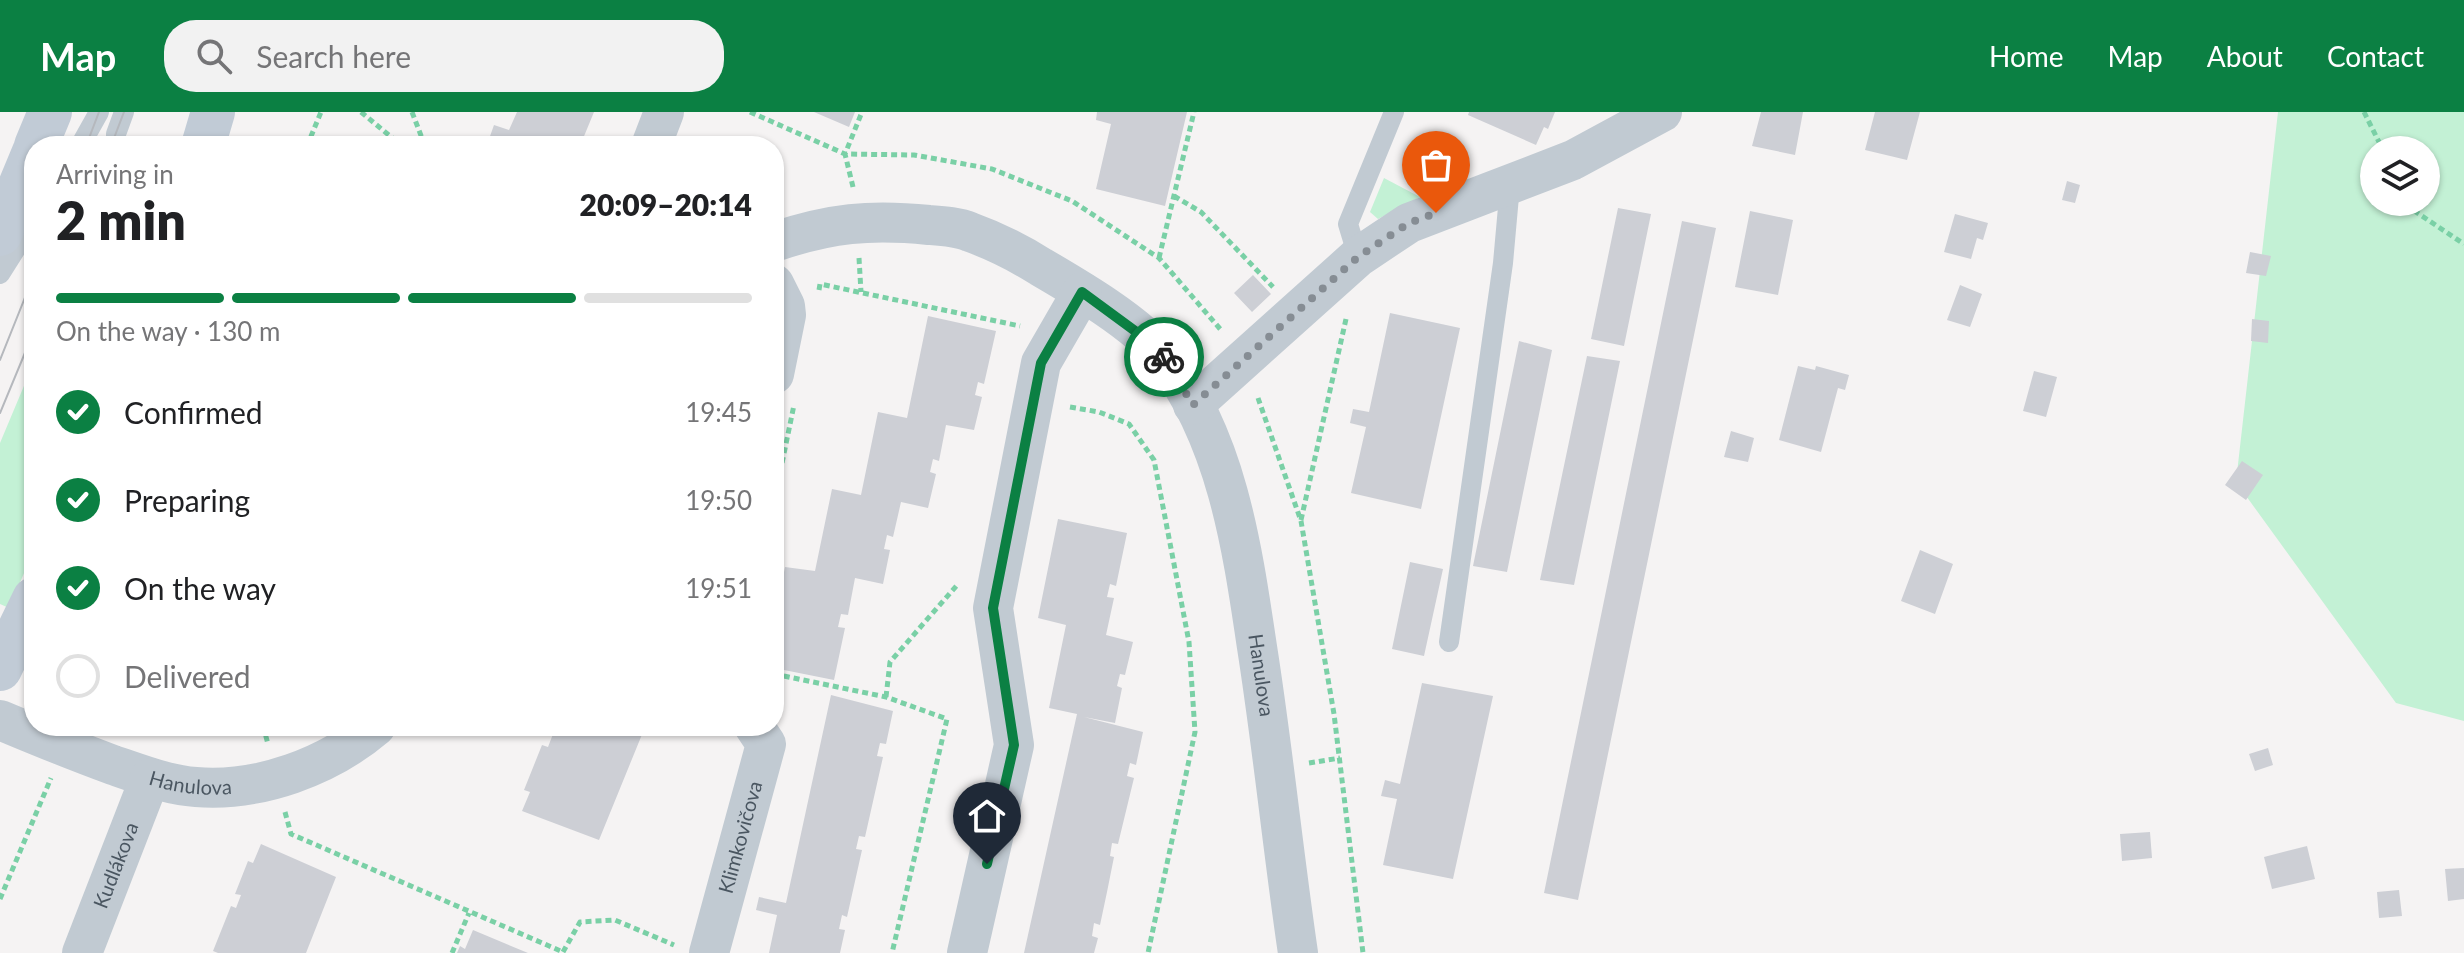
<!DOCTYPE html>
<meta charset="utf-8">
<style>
:root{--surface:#fff;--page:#f2f2f2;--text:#202124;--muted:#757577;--line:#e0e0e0;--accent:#0b8043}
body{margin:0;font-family:Lato,sans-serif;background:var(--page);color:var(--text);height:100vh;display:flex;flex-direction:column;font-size:30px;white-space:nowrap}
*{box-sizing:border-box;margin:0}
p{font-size:26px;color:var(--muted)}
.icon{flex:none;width:44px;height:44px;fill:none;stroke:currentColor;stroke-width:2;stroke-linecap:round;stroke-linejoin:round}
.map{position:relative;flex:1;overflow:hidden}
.sheet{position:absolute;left:24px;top:24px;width:760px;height:600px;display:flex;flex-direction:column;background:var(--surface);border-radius:32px;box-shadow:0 2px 6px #0004}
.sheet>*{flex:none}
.tools{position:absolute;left:2360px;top:24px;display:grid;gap:16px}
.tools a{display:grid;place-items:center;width:80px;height:80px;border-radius:50%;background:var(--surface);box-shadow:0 2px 6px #0004;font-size:40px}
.pin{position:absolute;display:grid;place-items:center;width:68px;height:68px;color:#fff;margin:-82px -34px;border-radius:50% 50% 50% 0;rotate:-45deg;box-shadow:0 0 8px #0007}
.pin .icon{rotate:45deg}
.courier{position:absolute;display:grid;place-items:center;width:80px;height:80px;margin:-40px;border:6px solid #0b8043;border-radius:50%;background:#fff;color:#222;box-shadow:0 2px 10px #0007}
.headline em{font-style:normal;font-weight:800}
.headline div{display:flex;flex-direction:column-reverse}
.headline{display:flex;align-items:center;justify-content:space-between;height:136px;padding:0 32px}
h1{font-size:52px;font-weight:800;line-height:60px}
.bar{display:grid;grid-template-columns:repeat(4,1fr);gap:12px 8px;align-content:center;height:96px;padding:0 32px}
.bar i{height:10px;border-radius:6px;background:var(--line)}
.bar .on{background:var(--accent)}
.bar p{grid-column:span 4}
ol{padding:0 32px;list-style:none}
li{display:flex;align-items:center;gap:24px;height:88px}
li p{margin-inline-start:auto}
li .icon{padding:8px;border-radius:50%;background:var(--accent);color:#fff;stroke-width:4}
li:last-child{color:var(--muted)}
li i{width:44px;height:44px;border:4px solid var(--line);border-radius:50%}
header{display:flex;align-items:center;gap:48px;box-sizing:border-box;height:112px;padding:0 40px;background:var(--accent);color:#fff}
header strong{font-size:38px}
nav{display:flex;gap:44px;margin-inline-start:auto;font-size:28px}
.search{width:560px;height:72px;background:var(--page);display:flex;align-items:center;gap:20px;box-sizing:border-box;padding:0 28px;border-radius:32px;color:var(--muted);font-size:30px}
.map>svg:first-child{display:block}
</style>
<header>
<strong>Map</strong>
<div class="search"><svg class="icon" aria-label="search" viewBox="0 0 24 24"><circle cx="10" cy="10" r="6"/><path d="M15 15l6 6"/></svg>Search here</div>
<nav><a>Home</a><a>Map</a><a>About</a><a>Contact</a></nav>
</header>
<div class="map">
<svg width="2464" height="841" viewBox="0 0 2464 841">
<rect width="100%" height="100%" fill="#f5f3f3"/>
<path fill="#c3f1d5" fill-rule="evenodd" d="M 2278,0 L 2464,0 L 2464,609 L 2396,591 L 2236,370 ZM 2374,38 L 2426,38 L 2426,90 L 2374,90 Z
M 1384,66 L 1420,85 L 1378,107 L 1370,100 Z
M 34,250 L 34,438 L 9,496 L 0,492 L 0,331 Z"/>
<path fill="#cdcfd5" d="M 517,0 L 594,0 L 580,34 L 503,34 L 489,27 L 494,13 L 509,18 Z
M 814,0 L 855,0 L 849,15 Z
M 1097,0 L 1187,0 L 1165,94 L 1096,77 L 1111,12 L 1096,8 Z
M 1469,0 L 1555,0 L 1548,17 L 1544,15 L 1536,33 L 1468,3 Z
M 1761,0 L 1803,0 L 1795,43 L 1752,34 Z
M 1875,0 L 1920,0 L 1907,48 L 1865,38 Z
M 2067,69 L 2080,73 L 2075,91 L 2062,88 Z
M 1618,96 L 1651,102 L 1624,234 L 1591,227 Z
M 1750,99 L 1793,108 L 1778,183 L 1735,175 Z
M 1955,102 L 1988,111 L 1983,128 L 1977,126 L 1971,147 L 1944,140 Z
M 1682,109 L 1716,116 L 1578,788 L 1544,781 Z
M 2250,140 L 2271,144 L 2266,164 L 2246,161 Z
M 1253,163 L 1271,182 L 1252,200 L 1234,181 Z
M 1960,173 L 1982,182 L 1970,215 L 1947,208 Z
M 1390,201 L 1460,216 L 1421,397 L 1351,381 L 1366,315 L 1350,311 L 1353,297 L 1369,300 Z
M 928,204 L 996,219 L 984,272 L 978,270 L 975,283 L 982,285 L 974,318 L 946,313 L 939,349 L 933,347 L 930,360 L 936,362 L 928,396 L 901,390 L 893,425 L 887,423 L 884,437 L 890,438 L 883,472 L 855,466 L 848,503 L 841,502 L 838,515 L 845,516 L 834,568 L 774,556 L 774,511 L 785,455 L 815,459 L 832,377 L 861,383 L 878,300 L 907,306 Z
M 2252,207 L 2269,209 L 2268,231 L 2251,229 Z
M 1519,229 L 1552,238 L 1507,460 L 1473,454 Z
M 1587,244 L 1620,249 L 1574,473 L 1540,468 Z
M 1798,254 L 1815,258 L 1816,254 L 1849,263 L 1845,278 L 1838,276 L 1821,340 L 1779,328 Z
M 2034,259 L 2057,265 L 2046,305 L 2023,299 Z
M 1731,319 L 1754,326 L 1748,350 L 1724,345 Z
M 2242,349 L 2263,363 L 2246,388 L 2225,373 Z
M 1058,407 L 1127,421 L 1116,474 L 1110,472 L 1107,485 L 1114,486 L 1106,523 L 1133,530 L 1125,563 L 1120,562 L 1117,574 L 1122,576 L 1115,611 L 1084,605 L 1143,620 L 1136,653 L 1130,651 L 1127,664 L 1134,666 L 1118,732 L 1112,731 L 1110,744 L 1114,745 L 1107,780 L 1100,813 L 1094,811 L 1092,824 L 1098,826 L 1094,841 L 1024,841 L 1077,602 L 1049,596 L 1066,513 L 1038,506 Z
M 1920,438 L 1953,452 L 1935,502 L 1901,489 Z
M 1410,450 L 1443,457 L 1424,544 L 1392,537 Z
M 1422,571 L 1493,584 L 1453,767 L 1383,753 L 1397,687 L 1381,684 L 1385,668 L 1400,672 Z
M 831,583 L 893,599 L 886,632 L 880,631 L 877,644 L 883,645 L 865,725 L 859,724 L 856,737 L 862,738 L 847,805 L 842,803 L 839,817 L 845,818 L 840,841 L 769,841 L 777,803 L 756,798 L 759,785 L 786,791 Z
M 550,614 L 638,614 L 637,618 L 643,620 L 599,728 L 522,699 L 530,680 L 524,678 L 542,633 L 548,635 L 553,622 L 548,620 Z
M 2268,636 L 2273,653 L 2255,659 L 2249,642 Z
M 2150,720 L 2152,746 L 2122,749 L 2120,722 Z
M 261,732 L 336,765 L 306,841 L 218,841 L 213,839 L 231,794 L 236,796 L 241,783 L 235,782 L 248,749 L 253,751 Z
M 2307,734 L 2315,767 L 2272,777 L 2264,745 Z
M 2464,756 L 2464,787 L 2448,789 L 2445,757 Z
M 2399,778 L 2402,804 L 2379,806 L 2377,780 Z
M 473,818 L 528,841 L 457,841 L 460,834 L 465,837 Z"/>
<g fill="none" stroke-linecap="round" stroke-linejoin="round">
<path stroke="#7ad0a6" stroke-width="5" stroke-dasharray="6 4" stroke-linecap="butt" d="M 361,0 L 402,34
M 412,0 L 425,34
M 750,0 L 845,42 L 914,43 L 992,57 L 1072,89 L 1159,146 L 1221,218
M 2364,0 L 2383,38
M 307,34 L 321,0
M 853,75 L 845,42 L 862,0
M 1174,84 L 1201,100 L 1273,175
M 2409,90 L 2413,98 L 2464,132
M 859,146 L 861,180
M 1159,146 L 1194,0
M 819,178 L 820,172 L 1020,214
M 1258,286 L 1301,409 L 1334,602 L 1363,841
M 1070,295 L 1099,300 L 1129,312 L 1154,348 L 1189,530 L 1195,620 L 1148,841
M 774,390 L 794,293
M 1301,408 L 1346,207
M 774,562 L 886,585 L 947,607 L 892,841
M 886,585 L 890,550 L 958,472
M 263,614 L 268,632
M 1309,651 L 1340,646
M 285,700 L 291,722 L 563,840
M 0,787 L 51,666
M 563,840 L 580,810 L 615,808 L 674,833
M 452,841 L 469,801"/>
<path stroke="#c1cad2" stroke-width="20" d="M 80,34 L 99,0
M 116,34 L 116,22 L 124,0
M 1358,145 L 1348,112 L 1394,0
M 0,162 L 34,108
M 1449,530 L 1503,151 L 1510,73"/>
<g stroke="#c1cad2" stroke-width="40">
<path d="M 651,34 L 664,0"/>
<path id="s1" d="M 774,130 C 830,111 870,107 929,113 C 942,114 958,115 970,120 C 995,129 1019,141 1041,155 C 1077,176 1137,211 1163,244 C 1227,327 1242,434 1257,535 C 1273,637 1283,739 1298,841"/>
<path d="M 774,172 L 785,194 L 786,203 L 774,262"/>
<path d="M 1193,293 L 1358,145 L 1409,111 L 1573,48 L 1662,0"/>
<path id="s2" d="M 0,608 C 38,624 75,639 113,653 C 140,662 167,673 196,675 C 259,680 328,655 376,614"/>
<path id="s3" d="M 82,841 L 150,666"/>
<path id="s4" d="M 709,841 L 766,632 L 754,614"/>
<path d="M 967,841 L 1014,633 L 993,496 L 1041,251 L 1082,180"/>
</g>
<path stroke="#c1cbd6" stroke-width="44" d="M 36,34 L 50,0
M 203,34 L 213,0
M 0,122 L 34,40
M 0,557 L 34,487"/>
<path stroke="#b5b8bd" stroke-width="2" d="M 86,34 L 99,0
M 111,34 L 124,0
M 0,248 L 34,163
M 0,301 L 34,219"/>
</g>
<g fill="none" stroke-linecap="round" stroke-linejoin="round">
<path stroke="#868d94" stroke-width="8" stroke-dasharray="0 14.4" d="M 1164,245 L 1193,293 L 1358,145 L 1409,111 L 1436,101"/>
<path stroke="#0b8043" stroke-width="10" d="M 987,752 L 1014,633 L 993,496 L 1041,251 L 1082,180 L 1146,227 L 1164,245"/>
</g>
<g text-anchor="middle" stroke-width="6" stroke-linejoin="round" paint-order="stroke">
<g font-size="20" fill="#4a5661" stroke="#fff">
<text dy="7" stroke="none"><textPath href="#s1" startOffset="768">Hanulova</textPath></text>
<text dy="7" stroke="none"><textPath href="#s2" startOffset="202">Hanulova</textPath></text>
<text dy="7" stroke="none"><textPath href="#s4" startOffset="120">Klimkovičova</textPath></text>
<text dy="7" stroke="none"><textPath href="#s3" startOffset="94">Kudlákova</textPath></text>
</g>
</g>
</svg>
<div class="tools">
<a><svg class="icon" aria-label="layers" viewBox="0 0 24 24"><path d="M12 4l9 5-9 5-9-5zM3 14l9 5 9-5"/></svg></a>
</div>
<div class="pin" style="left:1436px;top:101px;background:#ea580c"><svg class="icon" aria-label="bag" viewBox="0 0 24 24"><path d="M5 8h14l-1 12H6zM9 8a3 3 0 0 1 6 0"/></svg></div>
<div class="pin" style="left:987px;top:752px;background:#1f2937"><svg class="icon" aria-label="home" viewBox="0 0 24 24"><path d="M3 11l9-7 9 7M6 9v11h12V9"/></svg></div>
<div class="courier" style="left:1164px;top:245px"><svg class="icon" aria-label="bike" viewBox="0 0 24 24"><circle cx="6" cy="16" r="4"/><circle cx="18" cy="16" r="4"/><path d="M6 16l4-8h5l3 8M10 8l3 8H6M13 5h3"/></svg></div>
<section class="sheet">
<div class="headline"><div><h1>2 min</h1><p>Arriving in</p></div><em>20:09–20:14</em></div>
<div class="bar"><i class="on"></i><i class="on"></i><i class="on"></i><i></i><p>On the way · 130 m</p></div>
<ol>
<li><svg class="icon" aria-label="check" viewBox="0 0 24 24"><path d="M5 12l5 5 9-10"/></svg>Confirmed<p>19:45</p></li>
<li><svg class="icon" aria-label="check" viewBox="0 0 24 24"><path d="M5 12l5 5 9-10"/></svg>Preparing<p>19:50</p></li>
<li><svg class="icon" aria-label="check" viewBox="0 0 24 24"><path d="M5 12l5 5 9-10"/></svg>On the way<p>19:51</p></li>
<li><i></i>Delivered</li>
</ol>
</section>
</div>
